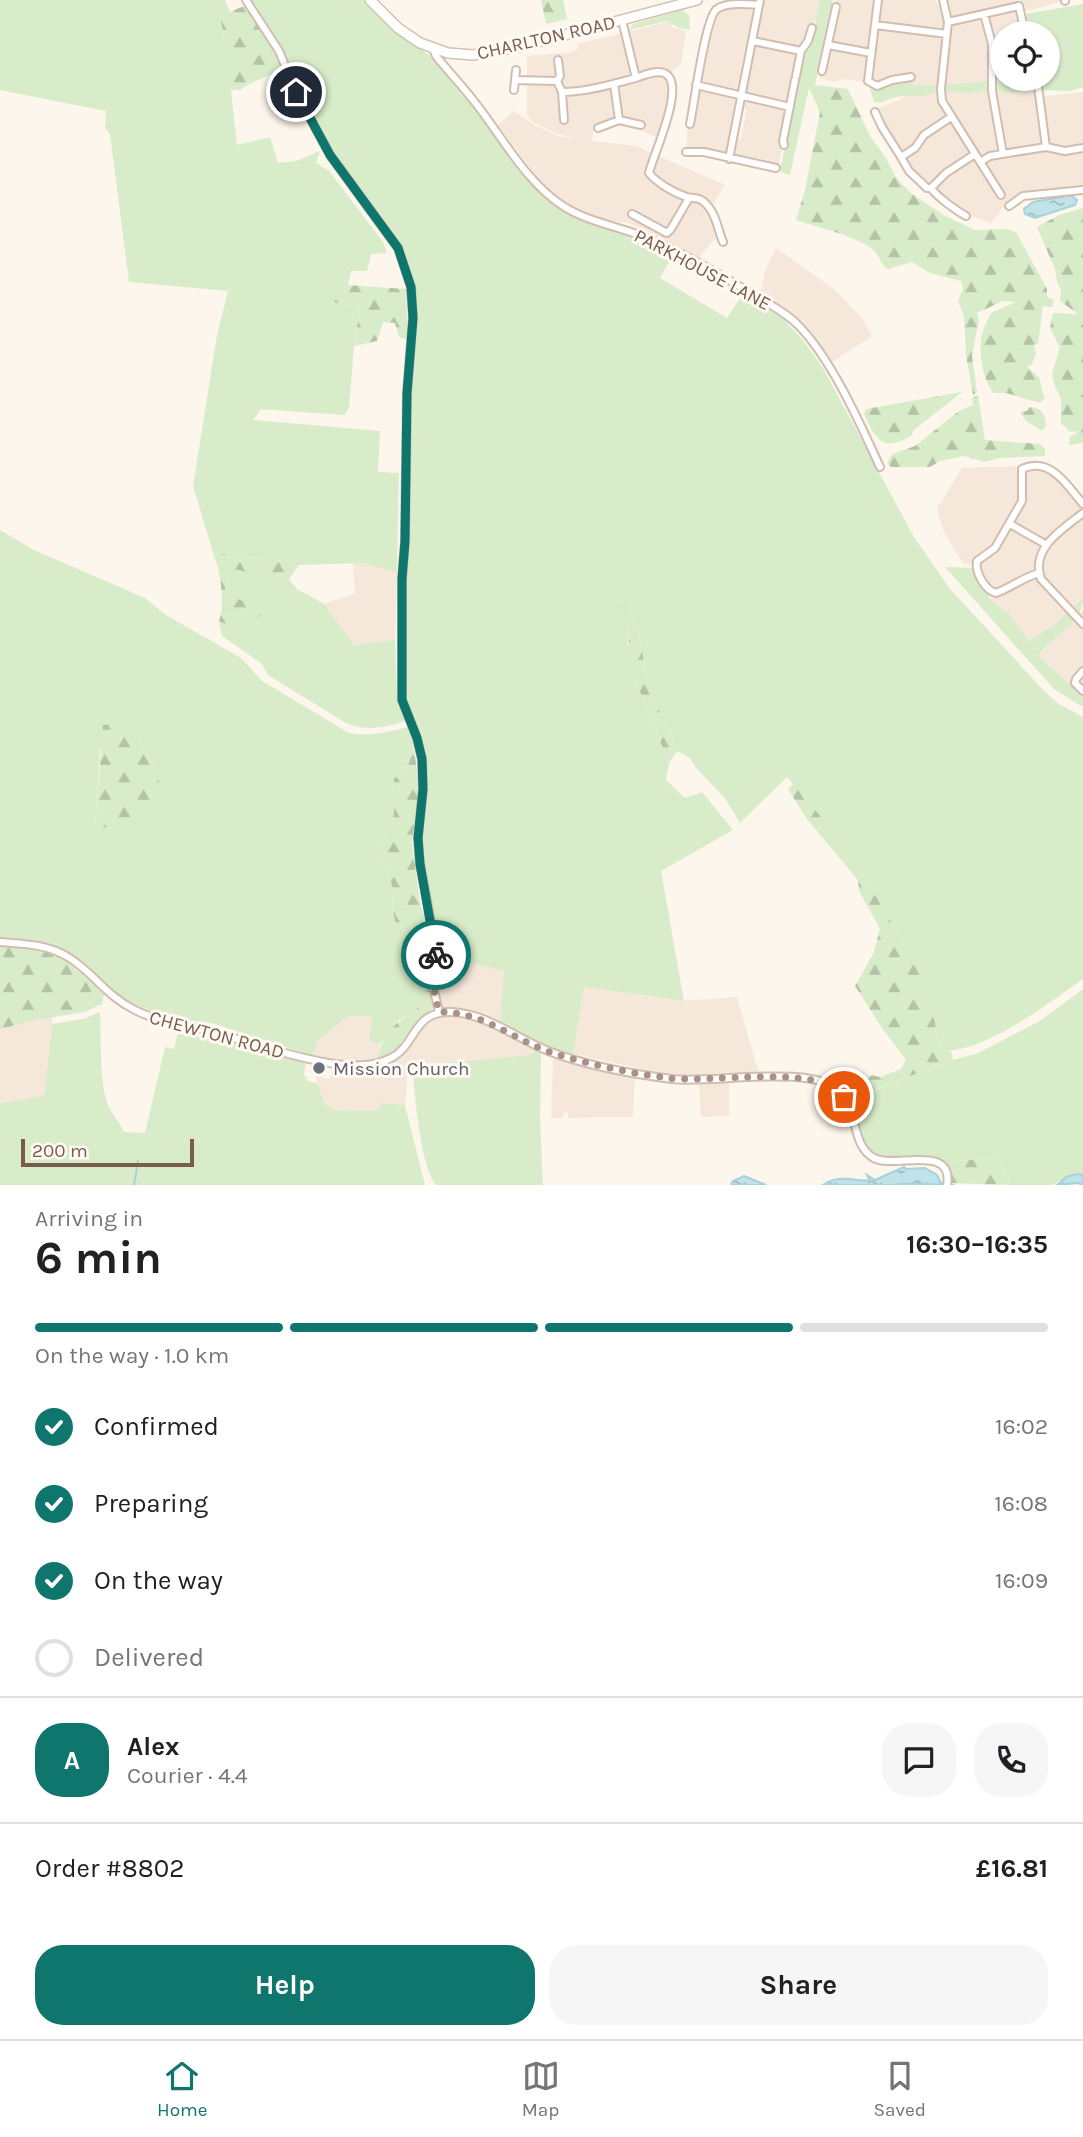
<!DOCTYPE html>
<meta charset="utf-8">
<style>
:root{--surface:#fff;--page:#f6f6f6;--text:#202124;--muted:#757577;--line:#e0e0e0;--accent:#0f766e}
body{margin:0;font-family:Karla,sans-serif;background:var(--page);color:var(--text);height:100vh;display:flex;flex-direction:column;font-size:26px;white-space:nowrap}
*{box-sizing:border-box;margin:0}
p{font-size:23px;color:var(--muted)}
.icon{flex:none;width:38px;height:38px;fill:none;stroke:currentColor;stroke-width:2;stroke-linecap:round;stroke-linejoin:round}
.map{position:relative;height:1185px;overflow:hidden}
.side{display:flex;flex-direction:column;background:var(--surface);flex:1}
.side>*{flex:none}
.controls{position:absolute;left:990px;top:21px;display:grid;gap:14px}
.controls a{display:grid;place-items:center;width:70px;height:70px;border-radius:50%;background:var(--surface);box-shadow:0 2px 5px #0004;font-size:35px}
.scale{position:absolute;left:21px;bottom:18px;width:173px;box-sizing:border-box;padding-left:7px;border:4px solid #7a5c4d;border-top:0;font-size:19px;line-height:24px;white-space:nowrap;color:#7a5c4d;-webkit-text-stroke:5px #fffaf3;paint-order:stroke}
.pin{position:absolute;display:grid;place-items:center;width:60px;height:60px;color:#fff;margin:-30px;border:4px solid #fff;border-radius:50%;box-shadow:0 2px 7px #0007}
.courier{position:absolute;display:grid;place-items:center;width:70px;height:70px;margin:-35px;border:5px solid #0f766e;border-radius:50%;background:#fff;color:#222;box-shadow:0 2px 9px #0007}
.headline em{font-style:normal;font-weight:700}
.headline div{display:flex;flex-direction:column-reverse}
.headline{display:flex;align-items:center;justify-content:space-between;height:119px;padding:0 35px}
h1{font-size:46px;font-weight:700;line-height:52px}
.bar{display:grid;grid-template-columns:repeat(4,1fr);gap:10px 7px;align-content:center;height:84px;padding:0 35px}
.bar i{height:9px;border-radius:5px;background:var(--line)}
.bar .current{background:var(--accent)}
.bar p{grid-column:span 4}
.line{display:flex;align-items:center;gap:18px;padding:0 35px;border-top:2px solid var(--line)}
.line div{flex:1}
.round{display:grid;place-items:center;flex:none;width:74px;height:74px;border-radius:28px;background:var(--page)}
ol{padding:0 35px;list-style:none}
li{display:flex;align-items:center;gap:21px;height:77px}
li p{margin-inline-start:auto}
li .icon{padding:7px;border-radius:50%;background:var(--accent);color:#fff;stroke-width:4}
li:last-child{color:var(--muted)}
li i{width:38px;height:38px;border:4px solid var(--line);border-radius:50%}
.primary-button{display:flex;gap:14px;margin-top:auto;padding:14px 35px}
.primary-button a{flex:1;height:80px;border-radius:28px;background:var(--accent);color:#fff;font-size:28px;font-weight:700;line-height:80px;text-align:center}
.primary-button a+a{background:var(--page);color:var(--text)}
.tabs{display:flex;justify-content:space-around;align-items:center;height:98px;border-top:2px solid var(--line);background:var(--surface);font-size:19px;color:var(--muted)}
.tabs a{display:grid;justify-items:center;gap:4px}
.tabs .current{color:var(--accent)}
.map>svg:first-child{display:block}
</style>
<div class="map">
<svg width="1083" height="1185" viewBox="0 0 1083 1185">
<defs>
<pattern id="forest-firs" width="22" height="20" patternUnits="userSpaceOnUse" patternTransform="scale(1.75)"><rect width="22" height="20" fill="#d8ecc9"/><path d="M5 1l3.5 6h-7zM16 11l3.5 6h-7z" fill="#b4c2a5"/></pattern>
<pattern id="water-ripples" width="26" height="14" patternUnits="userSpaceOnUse" patternTransform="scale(1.75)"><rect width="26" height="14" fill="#bfe3e8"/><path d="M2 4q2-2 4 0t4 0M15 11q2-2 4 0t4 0" fill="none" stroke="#a0bbbe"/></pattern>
</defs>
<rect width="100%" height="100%" fill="#fdf6ec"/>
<path fill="#f5e8da" d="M 764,0 L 819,0 L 818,16 L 797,57 L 780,145 L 782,148 L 778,167 L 733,157 L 736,140 L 741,139 L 747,109 L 742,107 Z
M 835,0 L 935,0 L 939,6 L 948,3 L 948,0 L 1068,0 L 1019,13 L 1023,33 L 1003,33 L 1003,79 L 1033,79 L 1037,97 L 1083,92 L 1083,187 L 1073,186 L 1046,193 L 1024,193 L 1004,206 L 991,223 L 968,215 L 938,195 L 916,174 L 900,152 L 883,126 L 876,109 L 902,99 L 912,85 L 913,75 L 904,74 L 875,84 L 844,79 L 835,82 L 819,78 Z
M 737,7 L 756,7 L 726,156 L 686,150 L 688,125 L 704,66 L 714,15 L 719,10 Z
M 672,21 L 672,27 L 686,31 L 681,64 L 664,79 L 669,86 L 668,91 L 665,112 L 656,137 L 631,126 L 619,124 L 594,126 L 592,141 L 636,146 L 725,185 L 708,212 L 717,237 L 698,258 L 631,224 L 581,215 L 566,205 L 545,188 L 498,125 L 513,111 L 536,126 L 558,136 L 577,139 L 555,133 L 534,123 L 527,116 L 527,56 L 571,52 L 578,49 L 577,44 Z
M 776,248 L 834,289 L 862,318 L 872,336 L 829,364 L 798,320 L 760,296 L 765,271 Z
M 1015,466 L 1019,469 L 1049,471 L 1083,511 L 1083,598 L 1052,627 L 1049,626 L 1029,641 L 1010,615 L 990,599 L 992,595 L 986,590 L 973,565 L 963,563 L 945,534 L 938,514 L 938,507 L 962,468 Z
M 353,563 L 364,563 L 397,573 L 395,640 L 354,646 L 324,604 L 355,593 Z
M 1083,610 L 1083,684 L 1078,680 L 1069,683 L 1038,656 Z
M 471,963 L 505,971 L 500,1030 L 536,1050 L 529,1055 L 408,1067 L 405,1105 L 382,1103 L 376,1111 L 332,1110 L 319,1093 L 316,1076 L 330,1079 L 332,1064 L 311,1060 L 318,1040 L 348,1015 L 372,1016 L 369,1041 L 380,1044 L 376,1068 L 386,1066 L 401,1054 L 426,1021 L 445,1014 L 435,981 L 436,970 Z
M 584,987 L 681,1001 L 737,997 L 759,1074 L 679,1077 L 573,1054 Z
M 53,1015 L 44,1096 L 0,1103 L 0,1027 Z
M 553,1059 L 635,1074 L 633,1117 L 568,1118 L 568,1113 L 564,1112 L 563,1118 L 551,1118 Z
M 729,1080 L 729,1116 L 701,1117 L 699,1082 Z"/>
<path fill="#d8ecc9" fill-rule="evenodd" d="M 0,0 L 225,0 L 230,13 L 220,17 L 235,90 L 231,91 L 237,145 L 270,137 L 278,163 L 296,161 L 320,151 L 316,163 L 329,171 L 383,242 L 387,253 L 371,254 L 367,271 L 351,271 L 348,285 L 331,285 L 317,298 L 360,308 L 354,346 L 349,408 L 344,415 L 261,409 L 253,420 L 380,431 L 378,472 L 399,473 L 397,573 L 364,563 L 299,565 L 292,562 L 223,554 L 214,556 L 193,486 L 217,335 L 228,291 L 129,282 L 110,134 L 105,128 L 106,111 L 0,90 Z
M 249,0 L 364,0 L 399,34 L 429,55 L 464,94 L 523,172 L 544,195 L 561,208 L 581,218 L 629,237 L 672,257 L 660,278 L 727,318 L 742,295 L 782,318 L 803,340 L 823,368 L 914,537 L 950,589 L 1047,694 L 1059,704 L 1083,717 L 1083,979 C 1052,1001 981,1055 942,1050 L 938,1042 L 934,1016 L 908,950 L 861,871 L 825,830 L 821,817 L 787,777 L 740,823 L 724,797 L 697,769 L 690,758 L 677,751 L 665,720 L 650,696 L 638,628 L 628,607 L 620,613 L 628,627 L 628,669 L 635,679 L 669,763 L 666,780 L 685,798 L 702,792 L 733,830 L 661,871 L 684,1001 L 584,987 L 573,1054 L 549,1047 L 500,1024 L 504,971 L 471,963 L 443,969 L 438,967 L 441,957 C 434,920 422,882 422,845 C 421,815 428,787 424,758 C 421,736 409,718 405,696 L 409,393 L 415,325 L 409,272 L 405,258 L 391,232 L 332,153 Z
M 819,0 L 833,0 L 815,85 L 809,88 L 790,175 L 780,172 C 787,136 793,99 803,64 C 809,41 818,25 819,0 Z
M 1083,4 L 1083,87 L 1070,91 L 1043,90 L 1041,79 L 1048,79 L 1048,33 L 1032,33 L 1025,14 Z
M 682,10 L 689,15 L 690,30 L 679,28 L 667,21 L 629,30 L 633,24 Z
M 1032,80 L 1033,87 C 1024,93 1004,96 995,88 L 996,83 L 1021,83 Z
M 905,81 L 913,82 L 913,85 L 934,85 L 937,86 L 936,92 C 922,99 911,94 896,97 C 887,99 882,105 874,102 L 870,88 Z
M 989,81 L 988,90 L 969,93 L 944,91 L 945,85 Z
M 0,530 L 34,550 L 145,598 L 166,615 L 241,658 L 262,681 L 349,733 C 370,737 387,732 408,727 C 418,751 414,763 394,780 C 393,791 395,803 394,813 C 392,828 382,842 374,854 L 386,867 L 392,885 L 393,912 L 403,959 L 410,960 C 429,981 425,987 416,1011 L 399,1020 L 380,1044 L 369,1041 L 372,1016 L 348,1016 L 318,1040 L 313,1056 L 212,1023 C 177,1022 138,1010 110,989 C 93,977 77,960 58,950 C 41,940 19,939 0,937 ZM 132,722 L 141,745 L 157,771 L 131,805 L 123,834 L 116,827 L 95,828 L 100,750 Z
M 224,566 L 279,579 L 289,579 L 297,589 L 324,604 L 354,645 L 395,640 L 397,699 L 406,721 C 385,727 367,732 346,723 L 268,675 L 262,664 L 222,636 L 219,621 L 225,623 L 228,613 L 258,617 L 224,592 L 228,581 Z
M 945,567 L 973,568 L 990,599 L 1010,615 L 1029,641 L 1049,627 L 1052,627 L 1083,598 C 1083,624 1052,636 1038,656 L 1083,695 L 1083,707 L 1054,689 Z
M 1083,989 L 1083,1175 L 1066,1176 L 1053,1185 L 1010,1185 L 998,1157 L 947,1162 L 933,1158 L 886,1159 L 875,1155 L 867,1149 L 861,1136 L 851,1099 L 953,1060 L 978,1053 L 1040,1021 Z
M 100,1012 C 101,1036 100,1078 106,1099 C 109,1112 119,1120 124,1132 L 145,1133 L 165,1047 L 174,1049 L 178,1032 L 209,1039 L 211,1034 L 306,1061 L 304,1076 L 307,1077 L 307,1081 L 317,1083 L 324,1101 L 332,1110 L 376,1111 L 382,1103 L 405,1105 L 425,1185 L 0,1185 L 0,1103 L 44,1096 L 52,1024 L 83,1019 Z
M 536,1050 L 541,1050 L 540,1119 L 543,1185 L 436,1185 C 420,1166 415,1093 412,1066 L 529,1055 Z"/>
<path fill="url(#forest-firs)" d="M 541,0 L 563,0 L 567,19 L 546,24 Z
M 244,2 L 275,49 L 300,108 L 296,111 L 289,104 L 272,74 L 251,83 L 240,90 L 236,90 L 233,84 L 220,16 L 244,6 Z
M 815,85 L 848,89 L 870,136 L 886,158 L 897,179 L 912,194 L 945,216 L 975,230 L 1006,229 L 1016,232 L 1047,289 L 1047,297 L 1054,300 L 1052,307 L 1043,306 L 1038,344 L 1034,345 L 1036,354 L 1032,364 L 1027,367 L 1039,377 L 1044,399 L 1040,403 L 1006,393 L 993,393 C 983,379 979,357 981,339 C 982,331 987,321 991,313 L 1016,302 L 1003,301 L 977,313 L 979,319 L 972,356 L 977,392 L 973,395 L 966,355 L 964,316 L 958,301 L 963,289 L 961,281 L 930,273 L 912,262 L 888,269 C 879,264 880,254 871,248 C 849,234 820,228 796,220 L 805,190 L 820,112 L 809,88 Z
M 1083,208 L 1083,443 L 1070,445 L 1069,437 L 1080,431 L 1070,432 L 1061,423 L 1061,399 L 1054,384 L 1052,373 L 1060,348 L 1050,328 L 1053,313 L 1078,314 L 1060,301 L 1061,289 L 1057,282 L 1055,269 L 1037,227 L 1059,215 Z
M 331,284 L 406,289 L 408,340 L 399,337 L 395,323 L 383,322 L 377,341 L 354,346 L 360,308 L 316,298 Z
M 962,392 L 915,429 L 911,436 C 882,453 876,439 864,414 L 866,409 Z
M 978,395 L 985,440 L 1040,444 L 1045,449 L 1045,456 L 1000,458 L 984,462 L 964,456 L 940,461 L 930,467 L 891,467 L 887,463 L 892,454 L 915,446 L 959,411 L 973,405 L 972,398 Z
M 1030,407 C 1043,409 1044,412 1046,425 L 1042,431 L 1026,421 L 1020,412 L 1027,411 Z
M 223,554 L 292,562 L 299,565 L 289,579 L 279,579 L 225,567 L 228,581 L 224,592 L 261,610 L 262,615 L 258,617 L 228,613 L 225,624 L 219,621 C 225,607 221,570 214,556 Z
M 622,607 L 628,607 L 638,628 L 650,696 L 665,720 L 677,751 L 669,763 L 635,679 L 628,669 L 624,656 L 629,644 L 628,627 L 620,613 Z
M 133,722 L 141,745 L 157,771 L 161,799 L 131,805 L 129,833 L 123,835 L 116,827 L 95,828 L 103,725 Z
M 414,748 L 419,787 L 412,843 L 420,903 L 432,941 L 428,976 L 435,1007 L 419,1018 L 397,1049 L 377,1060 C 381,1036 395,1021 416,1011 C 425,987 429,981 410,960 L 403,959 L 393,911 L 392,885 L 386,867 L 374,854 C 382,842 392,828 394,813 C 395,803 393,791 394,779 L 407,768 Z
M 793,784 L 821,817 L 826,830 L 861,871 L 908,950 L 923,978 L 934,1016 L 938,1042 L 942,1050 L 951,1051 L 953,1060 L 860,1095 L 852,1090 L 871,1075 L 880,1077 L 901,1069 L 906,1060 L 882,1028 L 855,986 L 874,952 L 880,929 L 859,891 L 858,880 L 806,818 L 788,789 Z
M 0,945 L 20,947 L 58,955 L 100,989 L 104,994 L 102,1004 L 84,1012 L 35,1020 L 0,1029 Z
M 998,1157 L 1010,1185 L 952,1183 L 952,1174 L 947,1162 Z"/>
<path fill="url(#water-ripples)" stroke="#a5d3da" stroke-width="2" d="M 1067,196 L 1072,196 L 1077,200 L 1075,205 L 1035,218 L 1025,214 L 1024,209 L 1033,202 Z
M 904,1167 L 906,1169 L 925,1168 L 937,1175 L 941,1183 L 954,1185 C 943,1185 901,1182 895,1185 L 823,1185 C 838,1174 853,1181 870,1181 L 867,1175 L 875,1180 Z
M 1077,1174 L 1083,1175 L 1083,1185 L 1078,1183 L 1057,1185 L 1066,1177 Z
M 744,1176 L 766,1185 L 731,1185 L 733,1181 Z"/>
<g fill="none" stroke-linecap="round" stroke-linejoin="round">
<path stroke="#a5d3da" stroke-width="2" d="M 134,1185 L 138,1161"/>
<defs>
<path id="street" d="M 246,0 L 279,51 L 296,92 L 330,155 L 398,248 L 411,287 L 413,318 L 407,393 L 405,541 L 402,579 L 402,700 L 417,738 L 422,759 L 423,789 L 418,838 L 420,864 L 435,942 L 436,959 L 432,982 L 439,1012
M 878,0 L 868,81 L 877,86 L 892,80 L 911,77
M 943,0 L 948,22 L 941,89 L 942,101 L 1001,195
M 1065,0 L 1065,1
M 984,14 L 992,44 L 992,91 L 1003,154
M 622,20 L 636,78 C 644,75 655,70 664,73 C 688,82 653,155 649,173 C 657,183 674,193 687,197 C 695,199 701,197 707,205 C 716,214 718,230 723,242
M 948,22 L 1019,6 L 1025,33
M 875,25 L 947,34
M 753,41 L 801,51
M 828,45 L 871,53
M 433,49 L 436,56 C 449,72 464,88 477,105 C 502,137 527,183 563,206 C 589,223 623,227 652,240 C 689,256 724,277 759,298 C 773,306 787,314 798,325 C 831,358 861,425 880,467
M 822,71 L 836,7
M 796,76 L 801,51 L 808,41 L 812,28
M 1037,79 L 1046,147
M 515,80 L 557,81 L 562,92 C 587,92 612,84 636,78
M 557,81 L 560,76 L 558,60
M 614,84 L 619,120
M 696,85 L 790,107
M 514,90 L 516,70
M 562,92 L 564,120
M 875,112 L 882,127 L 901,157
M 951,117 L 924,135 L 915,148 L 901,157 L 909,171 L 927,188 L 931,188 L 946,173 L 975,154
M 690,124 C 694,106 705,17 717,9 C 727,2 747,4 759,5
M 598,128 L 619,120 L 641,125
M 784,145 L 783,141 L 795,80
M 686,152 L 704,152 L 776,168
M 729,159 L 760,0
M 980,162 L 990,156 L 1046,147 L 1065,151 L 1083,148
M 931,188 C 936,196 957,211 966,216
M 1009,206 L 1023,196 L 1083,190
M 632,214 L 667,233 L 671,229 L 689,198
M 1083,513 C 1063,529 1030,548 1041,579 L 1083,624
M 1010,524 L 1045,544
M 1039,573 C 1024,577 1012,587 996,593 C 985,590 975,573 977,561 L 995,548 L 1022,501 L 1022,469 C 1050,456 1067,485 1083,504
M 1083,671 L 1076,679 L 1075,683 L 1083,691
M 0,942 C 23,944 47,944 68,957 C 93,972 106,996 135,1010 C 158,1022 188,1025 213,1032 C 237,1038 260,1047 285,1053 C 316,1061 361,1074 391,1058 C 417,1045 412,1011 451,1012 C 487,1013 518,1040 551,1052 C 588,1066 632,1074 672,1079 C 712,1084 813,1063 841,1092 C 858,1110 851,1146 874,1158 C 894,1169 954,1143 947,1185"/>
<path id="secondary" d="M 370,0 L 398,28 L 420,43 L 448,53 L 473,55 L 523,46 L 697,0"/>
</defs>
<use href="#street" stroke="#d1beb0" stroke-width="10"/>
<use href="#secondary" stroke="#d6c0b0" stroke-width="12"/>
<use href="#street" stroke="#fff" stroke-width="6"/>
<use href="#secondary" stroke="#fff" stroke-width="9"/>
</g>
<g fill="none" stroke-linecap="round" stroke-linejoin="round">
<path stroke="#a89285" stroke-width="7" stroke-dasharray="0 12.6" d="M 436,955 L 432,982 L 439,1012 C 483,1011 513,1040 553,1053 C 590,1065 630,1073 668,1078 C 709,1084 821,1062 844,1097"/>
<path stroke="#0f766e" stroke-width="9" d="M 296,92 L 330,155 L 398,248 L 411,287 L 413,318 L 407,393 L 405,541 L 402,579 L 402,700 L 417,738 L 422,759 L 423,789 L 418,838 L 420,864 L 436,955"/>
</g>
<circle fill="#6b7280" stroke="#fffaf3" stroke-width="2.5" cx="319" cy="1068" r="7"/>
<g text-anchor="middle" stroke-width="6" stroke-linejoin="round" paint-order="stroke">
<g font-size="19" fill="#7a5c4d" stroke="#fffaf3">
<text transform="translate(546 37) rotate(-13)" y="7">CHARLTON ROAD</text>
<text transform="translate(703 269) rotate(28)" y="7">PARKHOUSE LANE</text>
<text transform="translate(217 1034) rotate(15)" y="7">CHEWTON ROAD</text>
</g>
<g font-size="19" fill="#5b616d" stroke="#fffaf3" text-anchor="start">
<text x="333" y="1075">Mission Church</text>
</g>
</g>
</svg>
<div class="controls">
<a><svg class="icon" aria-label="locate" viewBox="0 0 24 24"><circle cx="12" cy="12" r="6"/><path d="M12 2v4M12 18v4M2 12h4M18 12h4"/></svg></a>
</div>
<div class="scale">200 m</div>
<div class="pin" style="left:844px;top:1097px;background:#ea580c"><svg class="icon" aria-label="bag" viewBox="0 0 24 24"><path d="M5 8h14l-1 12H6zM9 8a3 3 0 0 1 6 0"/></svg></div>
<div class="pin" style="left:296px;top:92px;background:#1f2937"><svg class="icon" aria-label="home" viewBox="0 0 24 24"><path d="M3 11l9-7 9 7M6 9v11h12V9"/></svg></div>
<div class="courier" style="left:436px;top:955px"><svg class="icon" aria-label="bike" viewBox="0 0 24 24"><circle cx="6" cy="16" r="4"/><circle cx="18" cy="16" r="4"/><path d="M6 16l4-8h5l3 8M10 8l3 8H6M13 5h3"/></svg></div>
</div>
<section class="side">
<div class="headline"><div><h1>6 min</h1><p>Arriving in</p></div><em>16:30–16:35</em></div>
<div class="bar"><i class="current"></i><i class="current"></i><i class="current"></i><i></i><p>On the way · 1.0 km</p></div>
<ol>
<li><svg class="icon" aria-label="check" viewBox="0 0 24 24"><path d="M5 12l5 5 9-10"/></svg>Confirmed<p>16:02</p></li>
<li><svg class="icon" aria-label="check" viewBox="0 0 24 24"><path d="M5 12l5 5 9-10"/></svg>Preparing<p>16:08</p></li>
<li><svg class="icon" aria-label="check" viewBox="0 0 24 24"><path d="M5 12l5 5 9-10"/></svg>On the way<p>16:09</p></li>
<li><i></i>Delivered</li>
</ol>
<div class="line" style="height:126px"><b class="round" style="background:var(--accent);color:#fff">A</b><div><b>Alex</b><p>Courier · 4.4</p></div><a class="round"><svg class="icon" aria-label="chat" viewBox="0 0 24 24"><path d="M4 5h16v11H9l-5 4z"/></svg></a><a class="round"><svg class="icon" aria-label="phone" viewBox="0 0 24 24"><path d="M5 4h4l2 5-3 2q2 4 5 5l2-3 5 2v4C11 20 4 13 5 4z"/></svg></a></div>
<div class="line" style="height:91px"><div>Order #8802</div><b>£16.81</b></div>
<div class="primary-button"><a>Help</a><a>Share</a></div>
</section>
<nav class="tabs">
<a class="current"><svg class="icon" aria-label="home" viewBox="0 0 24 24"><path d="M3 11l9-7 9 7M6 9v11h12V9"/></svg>Home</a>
<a><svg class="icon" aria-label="map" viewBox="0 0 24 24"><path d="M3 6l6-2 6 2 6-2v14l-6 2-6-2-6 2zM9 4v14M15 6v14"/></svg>Map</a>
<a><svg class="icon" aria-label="saved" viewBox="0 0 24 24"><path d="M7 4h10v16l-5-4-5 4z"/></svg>Saved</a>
</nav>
